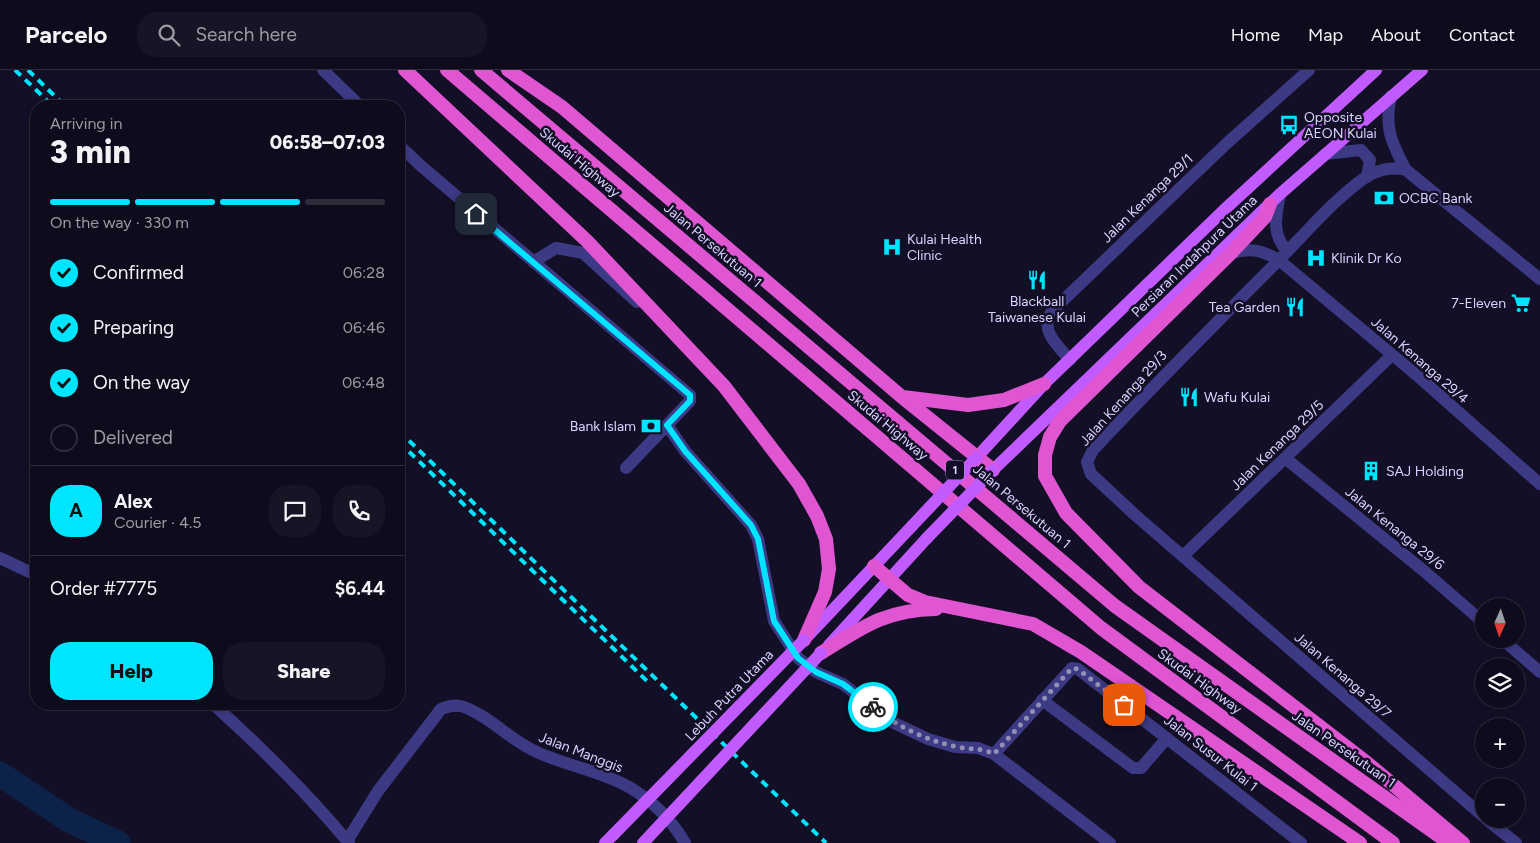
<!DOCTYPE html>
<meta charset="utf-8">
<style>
:root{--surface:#0e0b1c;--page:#171425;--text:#f1f3f6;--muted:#9b9ba3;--line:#2e2b3b;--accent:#00e5ff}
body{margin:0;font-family:Figtree,sans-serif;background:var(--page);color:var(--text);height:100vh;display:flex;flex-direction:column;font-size:19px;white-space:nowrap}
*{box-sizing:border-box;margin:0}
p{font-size:16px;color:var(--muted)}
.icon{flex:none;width:28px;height:28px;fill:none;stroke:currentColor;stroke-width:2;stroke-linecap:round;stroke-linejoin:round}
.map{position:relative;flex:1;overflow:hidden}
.side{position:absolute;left:30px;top:30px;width:375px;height:610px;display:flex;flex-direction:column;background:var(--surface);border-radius:20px;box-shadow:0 2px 8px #0003,0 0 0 1px var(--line)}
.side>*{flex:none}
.needle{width:32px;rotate:183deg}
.buttons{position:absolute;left:1475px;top:528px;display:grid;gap:10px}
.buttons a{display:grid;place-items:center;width:50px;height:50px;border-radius:50%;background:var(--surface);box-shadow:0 2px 8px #0003,0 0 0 1px var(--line);font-size:25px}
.pin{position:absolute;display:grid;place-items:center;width:42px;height:42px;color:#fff;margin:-21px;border-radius:10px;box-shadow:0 2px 8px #0006}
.courier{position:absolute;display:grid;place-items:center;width:50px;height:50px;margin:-25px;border:4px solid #00e5ff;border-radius:50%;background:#fff;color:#222;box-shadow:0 1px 6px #0007}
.headline em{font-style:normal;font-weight:800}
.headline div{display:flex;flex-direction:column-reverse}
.headline{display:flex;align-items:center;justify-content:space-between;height:85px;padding:0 20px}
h1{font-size:32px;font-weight:800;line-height:38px}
.bar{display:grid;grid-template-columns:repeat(4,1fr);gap:8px 5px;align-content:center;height:60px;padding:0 20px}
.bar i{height:6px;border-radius:4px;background:var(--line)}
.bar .active{background:var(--accent)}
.bar p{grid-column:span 4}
.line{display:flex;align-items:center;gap:12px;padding:0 20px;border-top:1px solid var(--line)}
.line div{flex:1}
.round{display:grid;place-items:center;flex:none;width:52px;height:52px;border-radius:20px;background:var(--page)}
ol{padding:0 20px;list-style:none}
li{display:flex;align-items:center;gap:15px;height:55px}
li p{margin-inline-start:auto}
li .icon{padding:5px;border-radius:50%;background:var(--accent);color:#111;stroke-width:4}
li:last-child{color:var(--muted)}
li i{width:28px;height:28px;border:2px solid var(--line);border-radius:50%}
.primary-button{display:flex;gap:10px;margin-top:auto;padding:10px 20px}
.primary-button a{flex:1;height:58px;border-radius:20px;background:var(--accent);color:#111;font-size:20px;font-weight:800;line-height:58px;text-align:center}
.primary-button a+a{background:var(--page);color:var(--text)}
header{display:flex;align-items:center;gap:30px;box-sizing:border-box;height:70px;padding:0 25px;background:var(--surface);border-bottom:1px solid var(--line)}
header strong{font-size:24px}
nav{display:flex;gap:28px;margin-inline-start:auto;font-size:18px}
.search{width:350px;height:45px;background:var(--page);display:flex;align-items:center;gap:12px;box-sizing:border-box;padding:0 18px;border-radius:20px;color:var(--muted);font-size:19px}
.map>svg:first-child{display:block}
</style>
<header>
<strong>Parcelo</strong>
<div class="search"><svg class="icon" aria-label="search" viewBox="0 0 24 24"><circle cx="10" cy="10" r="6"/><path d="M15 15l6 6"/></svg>Search here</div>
<nav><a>Home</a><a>Map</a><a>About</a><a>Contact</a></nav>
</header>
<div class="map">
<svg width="1540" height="773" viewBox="0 0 1540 773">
<rect width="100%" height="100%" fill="#130f26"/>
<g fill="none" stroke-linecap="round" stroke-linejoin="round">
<path stroke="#0c2248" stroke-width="25" d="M 0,704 L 69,750 L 118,773"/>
<path stroke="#3d3a85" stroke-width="12" d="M 323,0 L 360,36
M 1391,26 C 1384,57 1391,72 1406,100
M 399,75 L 420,95 L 690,325 L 690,331 L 626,398
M 1325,84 L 1361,80 L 1370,90 L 1367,107
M 1280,124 C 1276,147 1271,163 1287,181
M 1230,184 C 1250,177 1261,180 1279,190 L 1420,308 L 1540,414
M 533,192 L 556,178 L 583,183 L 637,232
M 1070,290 C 1057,275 1038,259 1053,240 L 1226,74 L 1309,0
M 667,355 L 685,381 L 751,455 L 758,469 L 774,551 L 798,588 L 816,602 L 843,614 L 892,652 L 928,669 L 955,677 L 978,678 L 994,684
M 1285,388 L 1424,501 L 1484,553
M 1183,486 L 1392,285
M 0,488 L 36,505
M 1502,569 L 1540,602
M 1042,630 L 1133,698 L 1141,698 L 1167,668
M 213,634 C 262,678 307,723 349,773
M 1484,747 L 1134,444 L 1091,404 L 1087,392 L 1093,380 C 1153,316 1216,253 1278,191 C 1306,163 1334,129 1366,107 C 1379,99 1391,96 1406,100 L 1540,209
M 1486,749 L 1516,773
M 347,771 L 378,721 L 441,639 C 449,636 456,634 464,637 C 491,647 512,672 539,683 C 568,696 601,701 629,717 C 653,731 671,749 685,773
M 1110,773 L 994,684 L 1072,598 L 1078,599 L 1301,773"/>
<path stroke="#c25bff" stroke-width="12" d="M 977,387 L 1044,314 L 1224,140 L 1376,0
M 993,400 L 1280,124 L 1422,0
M 806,568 L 912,456
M 829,575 L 927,468
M 605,773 L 614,764"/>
<path stroke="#e055d1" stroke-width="14" d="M 405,0 L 587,171 L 724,316 L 799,414 L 817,446 L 826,469 L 829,499 L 825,522 L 804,570
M 447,0 L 1101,558 L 1393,773
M 481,0 L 1115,536 L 1449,773
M 508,0 L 562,37 L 902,327 L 993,400
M 1270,134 L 1265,147 L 1230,184 L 1060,351 L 1050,367 L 1045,385 L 1045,406 L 1066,443 L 1139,517 L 1366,692 L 1463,773
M 903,327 L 968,335 L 1004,330 L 1044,314
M 874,496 L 908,525 L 925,532 L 1033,554 L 1081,582 L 1360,773
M 821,583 C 863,557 885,540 936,539"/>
<path stroke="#00e5ff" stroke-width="4" stroke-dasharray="8 6" stroke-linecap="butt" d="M 15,0 L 53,36
M 28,0 L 65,36
M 399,361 L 826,773
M 399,372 L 647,611"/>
<path stroke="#c25bff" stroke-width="12" d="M 912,456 L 977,387
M 927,468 L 993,400
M 614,764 L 804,570
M 643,773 L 821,583"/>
</g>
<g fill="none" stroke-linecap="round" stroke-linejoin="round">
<path stroke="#948fb3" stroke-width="5" stroke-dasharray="0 9" d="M 873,637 C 897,656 923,669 953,676 C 968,680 980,677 994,684 L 1072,598 L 1078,599 L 1124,635"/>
<path stroke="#00e5ff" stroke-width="6" d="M 476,144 L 690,325 L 690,331 L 667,355 L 685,381 L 751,455 L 758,469 L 774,551 L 798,588 L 816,602 L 843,614 L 873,637"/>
</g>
<defs>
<symbol id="bus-bare" viewBox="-9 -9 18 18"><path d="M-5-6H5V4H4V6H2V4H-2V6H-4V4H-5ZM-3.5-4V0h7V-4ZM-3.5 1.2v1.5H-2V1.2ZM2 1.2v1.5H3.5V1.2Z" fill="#00e5ff" stroke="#130f26" stroke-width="2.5" paint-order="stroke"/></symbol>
<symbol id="bank-bare" viewBox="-9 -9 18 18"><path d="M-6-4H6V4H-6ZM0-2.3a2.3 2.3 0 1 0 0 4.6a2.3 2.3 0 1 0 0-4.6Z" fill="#00e5ff" stroke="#130f26" stroke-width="2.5" paint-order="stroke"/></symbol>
<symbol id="hospital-bare" viewBox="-9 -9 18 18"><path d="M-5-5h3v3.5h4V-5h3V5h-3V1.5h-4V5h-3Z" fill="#00e5ff" stroke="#130f26" stroke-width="2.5" paint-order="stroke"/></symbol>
<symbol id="restaurant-bare" viewBox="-9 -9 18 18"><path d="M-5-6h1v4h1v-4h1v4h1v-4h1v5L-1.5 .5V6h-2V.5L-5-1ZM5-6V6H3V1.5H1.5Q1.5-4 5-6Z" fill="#00e5ff" stroke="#130f26" stroke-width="2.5" paint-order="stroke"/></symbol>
<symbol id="supermarket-bare" viewBox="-9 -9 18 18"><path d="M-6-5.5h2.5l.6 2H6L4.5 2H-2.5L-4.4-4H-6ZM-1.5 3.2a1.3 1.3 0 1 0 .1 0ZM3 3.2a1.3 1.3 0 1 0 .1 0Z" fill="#00e5ff" stroke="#130f26" stroke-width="2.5" paint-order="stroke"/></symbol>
<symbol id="building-bare" viewBox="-9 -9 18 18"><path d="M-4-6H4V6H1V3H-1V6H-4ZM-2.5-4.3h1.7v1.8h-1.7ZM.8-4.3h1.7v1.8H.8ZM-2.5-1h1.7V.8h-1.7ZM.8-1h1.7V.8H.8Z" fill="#00e5ff" stroke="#130f26" stroke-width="2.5" paint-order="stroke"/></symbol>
</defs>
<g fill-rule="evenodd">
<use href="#bus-bare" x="1275" y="41" width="28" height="28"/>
<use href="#bank-bare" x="1370" y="114" width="28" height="28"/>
<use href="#hospital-bare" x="878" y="163" width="28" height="28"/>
<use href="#hospital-bare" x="1302" y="174" width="28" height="28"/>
<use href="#restaurant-bare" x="1023" y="196" width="28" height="28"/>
<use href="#supermarket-bare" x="1507" y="219" width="28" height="28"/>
<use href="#restaurant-bare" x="1281" y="223" width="28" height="28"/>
<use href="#restaurant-bare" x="1175" y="313" width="28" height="28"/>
<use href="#bank-bare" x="637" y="342" width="28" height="28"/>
<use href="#building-bare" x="1357" y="387" width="28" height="28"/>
</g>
<g text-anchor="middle" stroke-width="5" stroke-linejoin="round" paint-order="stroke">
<rect fill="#130f26" stroke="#9e99be" stroke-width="1" x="946" y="390.5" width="18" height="19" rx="4"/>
<g font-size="12" font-weight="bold" fill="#d9d4ff">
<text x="955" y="404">1</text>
</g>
<g font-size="14" fill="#d9d4ff" stroke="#130f26" text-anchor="start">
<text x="1304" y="52">Opposite<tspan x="1304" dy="16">AEON Kulai</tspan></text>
<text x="1399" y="133">OCBC Bank</text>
<text x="907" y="174">Kulai Health<tspan x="907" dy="16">Clinic</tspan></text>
<text x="1331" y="193">Klinik Dr Ko</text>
<text x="1037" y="236" text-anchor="middle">Blackball<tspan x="1037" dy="16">Taiwanese Kulai</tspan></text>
<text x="1506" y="238" text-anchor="end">7-Eleven</text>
<text x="1280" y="242" text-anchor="end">Tea Garden</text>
<text x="1204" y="332">Wafu Kulai</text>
<text x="636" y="361" text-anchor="end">Bank Islam</text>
<text x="1386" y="406">SAJ Holding</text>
</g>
<g font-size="14" fill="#d9d4ff" stroke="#130f26">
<text transform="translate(580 92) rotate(40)" y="5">Skudai Highway</text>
<text transform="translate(1147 128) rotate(-44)" y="5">Jalan Kenanga 29/1</text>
<text transform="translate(713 175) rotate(40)" y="5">Jalan Persekutuan 1</text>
<text transform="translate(1194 186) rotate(-44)" y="5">Persiaran Indahpura Utama</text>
<text transform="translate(1420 290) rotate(41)" y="5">Jalan Kenanga 29/4</text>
<text transform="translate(1123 328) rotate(-48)" y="5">Jalan Kenanga 29/3</text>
<text transform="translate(888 355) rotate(40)" y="5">Skudai Highway</text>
<text transform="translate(1277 375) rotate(-44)" y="5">Jalan Kenanga 29/5</text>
<text transform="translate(1022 436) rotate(40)" y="5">Jalan Persekutuan 1</text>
<text transform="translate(1395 458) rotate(39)" y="5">Jalan Kenanga 29/6</text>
<text transform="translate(1343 605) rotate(41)" y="5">Jalan Kenanga 29/7</text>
<text transform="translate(1200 611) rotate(36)" y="5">Skudai Highway</text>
<text transform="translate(729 625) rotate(-46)" y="5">Lebuh Putra Utama</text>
<text transform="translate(1344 679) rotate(35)" y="5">Jalan Persekutuan 1</text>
<text transform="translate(581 682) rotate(21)" y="5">Jalan Manggis</text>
<text transform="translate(1211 683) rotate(38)" y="5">Jalan Susur Kulai 1</text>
</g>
</g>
</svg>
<div class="buttons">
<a><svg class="needle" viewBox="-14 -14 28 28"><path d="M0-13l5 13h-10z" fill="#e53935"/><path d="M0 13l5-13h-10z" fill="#9b9ba3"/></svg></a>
<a><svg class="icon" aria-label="layers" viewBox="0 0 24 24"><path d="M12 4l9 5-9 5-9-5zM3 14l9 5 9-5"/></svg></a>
<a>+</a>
<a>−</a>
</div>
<div class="pin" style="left:1124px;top:635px;background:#ea580c"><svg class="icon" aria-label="bag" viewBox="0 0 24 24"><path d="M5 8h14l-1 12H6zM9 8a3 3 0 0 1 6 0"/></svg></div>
<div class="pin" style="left:476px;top:144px;background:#1f2937"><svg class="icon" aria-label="home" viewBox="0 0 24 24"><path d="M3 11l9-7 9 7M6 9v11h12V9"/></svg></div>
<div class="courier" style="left:873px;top:637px"><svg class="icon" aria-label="bike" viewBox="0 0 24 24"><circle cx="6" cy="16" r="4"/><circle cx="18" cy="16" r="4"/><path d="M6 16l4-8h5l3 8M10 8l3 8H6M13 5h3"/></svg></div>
<section class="side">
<div class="headline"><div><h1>3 min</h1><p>Arriving in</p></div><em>06:58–07:03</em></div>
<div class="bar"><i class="active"></i><i class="active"></i><i class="active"></i><i></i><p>On the way · 330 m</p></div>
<ol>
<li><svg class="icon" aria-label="check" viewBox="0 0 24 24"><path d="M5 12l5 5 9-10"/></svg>Confirmed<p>06:28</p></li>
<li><svg class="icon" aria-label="check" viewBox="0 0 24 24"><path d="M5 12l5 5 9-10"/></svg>Preparing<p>06:46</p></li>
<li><svg class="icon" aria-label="check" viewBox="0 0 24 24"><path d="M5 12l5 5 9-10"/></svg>On the way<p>06:48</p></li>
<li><i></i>Delivered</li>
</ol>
<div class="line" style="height:90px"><b class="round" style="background:var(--accent);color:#111">A</b><div><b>Alex</b><p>Courier · 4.5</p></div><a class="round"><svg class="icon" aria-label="chat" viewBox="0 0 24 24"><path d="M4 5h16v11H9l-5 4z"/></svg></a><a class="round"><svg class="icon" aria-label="phone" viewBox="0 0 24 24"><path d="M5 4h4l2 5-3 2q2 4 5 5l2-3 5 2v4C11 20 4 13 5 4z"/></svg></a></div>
<div class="line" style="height:65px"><div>Order #7775</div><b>$6.44</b></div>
<div class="primary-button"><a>Help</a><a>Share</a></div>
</section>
</div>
